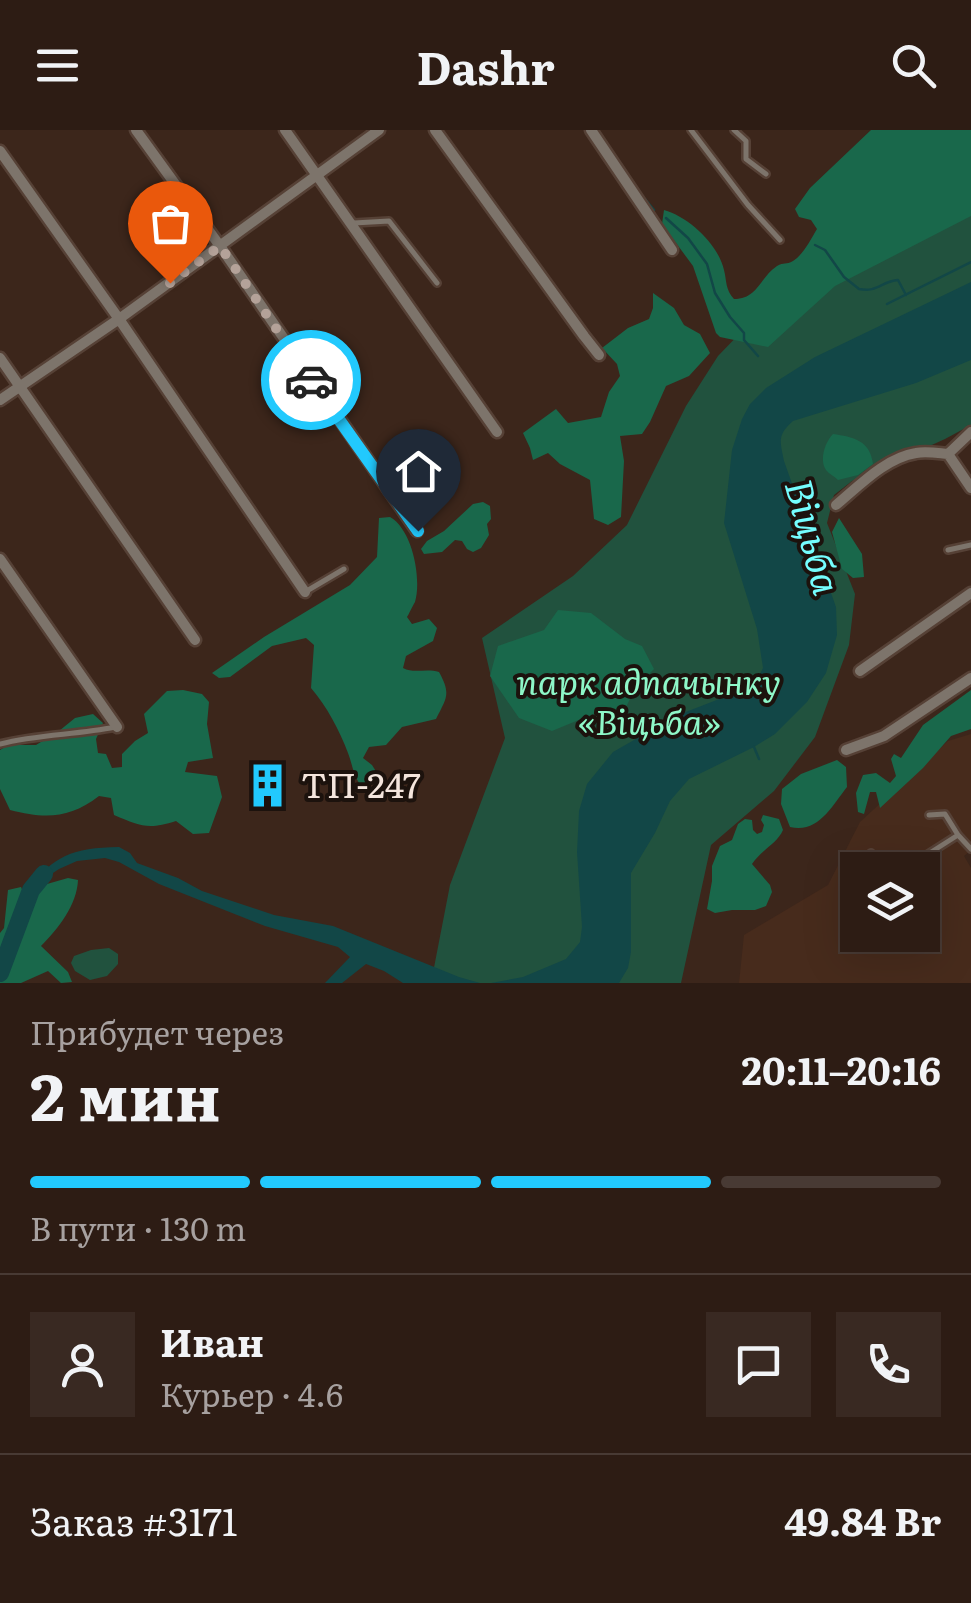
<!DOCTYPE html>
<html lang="ru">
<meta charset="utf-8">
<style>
:root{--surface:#2d1c14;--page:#392922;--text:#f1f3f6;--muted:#a7a1a0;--line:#483a34;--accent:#22c9fd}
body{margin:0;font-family:Literata,serif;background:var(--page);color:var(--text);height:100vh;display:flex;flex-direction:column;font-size:38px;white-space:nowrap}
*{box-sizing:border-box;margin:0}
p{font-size:32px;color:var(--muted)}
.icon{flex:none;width:55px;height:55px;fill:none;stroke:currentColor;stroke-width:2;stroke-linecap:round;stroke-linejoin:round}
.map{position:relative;height:853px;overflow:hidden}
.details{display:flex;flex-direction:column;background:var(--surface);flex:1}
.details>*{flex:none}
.tools{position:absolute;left:840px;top:722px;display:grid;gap:20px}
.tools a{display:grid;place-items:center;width:100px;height:100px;border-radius:0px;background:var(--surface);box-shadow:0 10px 40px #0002,0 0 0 2px var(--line);font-size:50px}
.pin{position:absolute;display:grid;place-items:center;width:85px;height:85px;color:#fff;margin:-102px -42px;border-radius:50% 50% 50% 0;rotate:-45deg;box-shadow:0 0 10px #0007}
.pin .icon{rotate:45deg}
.courier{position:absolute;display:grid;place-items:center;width:100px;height:100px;margin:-50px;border:8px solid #22c9fd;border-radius:50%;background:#fff;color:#222;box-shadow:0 2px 12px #0007}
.summary em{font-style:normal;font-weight:700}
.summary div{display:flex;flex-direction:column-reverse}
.summary{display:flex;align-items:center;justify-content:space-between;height:170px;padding:0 30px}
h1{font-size:65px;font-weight:700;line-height:75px}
.bar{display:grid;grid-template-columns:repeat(4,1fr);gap:15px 10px;align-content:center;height:120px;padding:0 30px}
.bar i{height:12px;border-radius:8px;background:var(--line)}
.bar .active{background:var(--accent)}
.bar p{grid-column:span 4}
.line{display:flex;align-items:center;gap:25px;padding:0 30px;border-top:2px solid var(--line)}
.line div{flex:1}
.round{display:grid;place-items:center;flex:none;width:105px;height:105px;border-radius:0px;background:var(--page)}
header{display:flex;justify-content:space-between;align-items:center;height:130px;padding:0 30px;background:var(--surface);font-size:45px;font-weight:700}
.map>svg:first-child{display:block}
</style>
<header><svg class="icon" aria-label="menu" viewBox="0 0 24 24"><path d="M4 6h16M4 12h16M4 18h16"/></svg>Dashr<svg class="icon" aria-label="search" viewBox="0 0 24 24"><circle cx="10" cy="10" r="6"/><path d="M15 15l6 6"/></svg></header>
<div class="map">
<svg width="971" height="853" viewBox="0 0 971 853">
<rect width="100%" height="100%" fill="#3c261b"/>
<path fill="#472b1c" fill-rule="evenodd" d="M 971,604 L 971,720 L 964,726 L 971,738 L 971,853 L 739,853 L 744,805 L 828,755 L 860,692 L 948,611 ZM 858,740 L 922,740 L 922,805 L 858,805 Z"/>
<path fill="#21523e" d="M 971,43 L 971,295 L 945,309 L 852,351 L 834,365 L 827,393 L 855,464 L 849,515 L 815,607 L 774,661 L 711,715 L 681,853 L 431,853 L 450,755 L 505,608 L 482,508 L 573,446 L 627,395 L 686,276 L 718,226 L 775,167 Z
M 109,818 L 118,824 L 118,834 L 107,846 L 90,850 L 75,841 L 71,833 L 74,826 L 91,820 Z"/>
<path fill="#19684b" d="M 871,0 L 971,0 L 971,86 L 835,156 L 768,217 L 720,207 L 716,203 L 693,136 L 662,94 L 664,80 C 689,87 718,114 724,140 C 727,152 725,159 734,169 C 758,169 760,147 777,136 C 784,132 786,135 793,131 C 803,125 811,109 817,99 L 811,90 L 799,87 L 795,79 L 810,58 Z
M 653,163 L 674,178 L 684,195 L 700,204 L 710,223 L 689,246 L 666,256 L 650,292 L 642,304 L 620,306 L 624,331 L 621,387 L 608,395 L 594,389 L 590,350 L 560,334 L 548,323 L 533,330 L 530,318 L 523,303 L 556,279 L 568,293 L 601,287 L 609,262 L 620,246 L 617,234 L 602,218 L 628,198 L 649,189 L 653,178 Z
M 833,304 C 853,307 870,310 873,334 L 858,345 L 838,350 C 834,346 829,344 826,340 C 819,330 825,312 833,304 Z
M 483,372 L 490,376 L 491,389 L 487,394 L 489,405 L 481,418 L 473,422 L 467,419 L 462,411 L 455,410 L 442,422 L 424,424 L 421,419 L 427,411 L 444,401 L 473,374 Z
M 390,387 C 412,399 422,448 415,472 C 414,473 408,486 407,487 L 412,494 L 429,489 L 437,498 L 433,511 L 406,526 L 403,538 C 414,544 426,538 439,542 C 451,564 447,567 436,589 L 402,597 L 386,615 L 369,617 L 363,628 L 372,635 L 377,643 L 372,655 L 359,653 C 353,644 352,633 348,623 C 339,599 327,577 311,558 L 314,515 L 306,508 L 272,516 L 230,547 L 219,548 L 212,543 L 264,507 L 350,455 L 377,427 L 379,388 Z
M 839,388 L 862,424 L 864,447 L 853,448 L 842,439 L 832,402 Z
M 558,480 L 591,483 L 625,509 L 642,516 L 654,539 L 636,557 L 619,591 L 611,592 L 598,582 L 552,601 L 519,588 L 490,546 L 498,516 L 544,500 Z
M 183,560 L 202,564 L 209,572 L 207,594 L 213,628 L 188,632 L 185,642 L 217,646 L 222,667 L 209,703 L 193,704 L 176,691 C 148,700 140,696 114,685 L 111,668 L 99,666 C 69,689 45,689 10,680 L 0,659 L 0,620 L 8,615 L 36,615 L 59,601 L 75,588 L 93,584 L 103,593 L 96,609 L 98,623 L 106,624 L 112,638 L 122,637 L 122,624 L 135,611 L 148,603 L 144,584 L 167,561 Z
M 971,560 L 971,599 L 951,606 L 923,638 L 880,678 L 876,662 L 870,662 L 864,684 L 858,682 L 856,663 L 863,645 L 876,643 L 890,653 L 896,646 L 891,629 L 894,624 L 901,628 L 923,595 Z
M 837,630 L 846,637 L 847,657 C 832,676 818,704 790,697 L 781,674 L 782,659 L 801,644 Z
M 763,685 L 779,689 L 783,700 C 777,714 762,719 752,734 L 770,755 L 772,762 L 766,776 L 755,780 L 732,780 L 715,783 L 707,779 L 712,751 L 712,736 L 720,716 L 732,710 L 738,694 L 745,689 L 752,690 L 753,700 L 757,704 L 762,702 L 764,695 L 761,690 Z
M 68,748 L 78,750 C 77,775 58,799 41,816 L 68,842 L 72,852 L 61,853 L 48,841 L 21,853 L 0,853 L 0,803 L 4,798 L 8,760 L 21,757 L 25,767 L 34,766 L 47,754 Z"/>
<path fill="#124747" d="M 971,152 L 971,230 L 916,253 L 793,291 C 777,305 780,311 784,331 L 836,477 L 837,505 L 826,543 L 807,572 L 775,604 L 754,617 L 689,649 L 670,671 L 655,703 L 631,743 L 631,822 L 628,838 L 619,853 L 491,853 L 523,847 L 566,829 L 580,812 L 582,797 L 577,722 L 579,681 L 587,654 L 613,622 L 678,585 L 745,559 L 756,552 L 763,538 L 757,499 L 724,393 L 732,320 L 742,289 L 750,274 L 766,258 L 815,227 Z
M 119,717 L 130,723 L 137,733 L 178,748 L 202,761 L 274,785 L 333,796 L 459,847 L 480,853 L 403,853 L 384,841 L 366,834 L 342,853 L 325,853 L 350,827 L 338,817 L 265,796 L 159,754 L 119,732 L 105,728 L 77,731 L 59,739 L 47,747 L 32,764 L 25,762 C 55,725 71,718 119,717 Z"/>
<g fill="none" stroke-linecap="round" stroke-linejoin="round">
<path stroke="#124747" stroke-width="2.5" d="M 625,60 L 632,71
M 645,69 L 654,80
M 666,88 L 688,108 L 707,134 L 715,163 L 730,187 L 744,203 L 744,210 L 758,226
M 815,115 L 825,120 L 844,147 L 859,159 C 877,163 882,151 898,150 L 906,165
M 887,174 L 971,132
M 754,617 L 759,629"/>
<path stroke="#124747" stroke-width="18" d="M 0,843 L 31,760 L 44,744"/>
<defs>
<path id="service" d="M 691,0 L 748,75 L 780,110
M 734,0 L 746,11 L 746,29 L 766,44
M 354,93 L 389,91 L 437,153
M 948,420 L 971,415
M 305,462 L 344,439
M 0,614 C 38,604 77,605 115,597
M 929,685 L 945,684 L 958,705
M 859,740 L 860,735 L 871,723
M 903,740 L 958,705 L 971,719"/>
<path id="minor" d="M 136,0 L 220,116 L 417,401
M 285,0 L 497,302
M 435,0 L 584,206 L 599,225
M 591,0 L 672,120
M 0,21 L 119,189 L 305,462
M 0,228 L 195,510
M 0,270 L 119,189 L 379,0
M 948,324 L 971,358
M 948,324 L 971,302
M 836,375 C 859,356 885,328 916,323 C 926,321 937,323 948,324
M 0,429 L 117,597
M 860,541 L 971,463
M 846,620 L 884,606 L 971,548"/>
</defs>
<use href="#service" stroke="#564136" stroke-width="10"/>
<use href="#minor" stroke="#564136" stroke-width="15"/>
<use href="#service" stroke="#7d746b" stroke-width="5"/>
<use href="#minor" stroke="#7d746b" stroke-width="10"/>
</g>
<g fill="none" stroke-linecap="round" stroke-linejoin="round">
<path stroke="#b4a299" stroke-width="10" stroke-dasharray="0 18" d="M 170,153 L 220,116 L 311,250"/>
<path stroke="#22c9fd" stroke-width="12" d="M 311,250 L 418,401"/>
</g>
<defs>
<symbol id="building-bare" viewBox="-9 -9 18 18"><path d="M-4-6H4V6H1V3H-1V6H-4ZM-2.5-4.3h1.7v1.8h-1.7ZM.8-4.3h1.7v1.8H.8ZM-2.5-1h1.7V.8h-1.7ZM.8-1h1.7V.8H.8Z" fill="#22c9fd" stroke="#1c120d" stroke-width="2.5" paint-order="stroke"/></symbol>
</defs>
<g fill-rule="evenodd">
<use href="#building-bare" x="236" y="624" width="63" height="63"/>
</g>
<g text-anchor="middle" stroke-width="8" stroke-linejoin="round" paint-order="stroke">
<g font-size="35" font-style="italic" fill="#8ef7c8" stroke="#1c120d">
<text x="649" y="565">парк адпачынку<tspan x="649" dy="40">«Віцьба»</tspan></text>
</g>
<g font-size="35" fill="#f4e5dd" stroke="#1c120d" text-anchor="start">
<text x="301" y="668">ТП-247</text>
</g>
<g font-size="38" font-style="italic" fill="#74fdfe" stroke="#1c120d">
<text transform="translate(812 407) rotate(75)" y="13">Віцьба</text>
</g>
</g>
</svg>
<div class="tools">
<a><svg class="icon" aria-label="layers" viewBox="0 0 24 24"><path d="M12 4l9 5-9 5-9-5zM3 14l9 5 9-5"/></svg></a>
</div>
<div class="pin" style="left:170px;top:153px;background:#ea580c"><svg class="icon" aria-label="bag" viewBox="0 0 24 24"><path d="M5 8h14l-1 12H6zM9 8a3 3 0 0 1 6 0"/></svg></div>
<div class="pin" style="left:418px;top:401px;background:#1f2937"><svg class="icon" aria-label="home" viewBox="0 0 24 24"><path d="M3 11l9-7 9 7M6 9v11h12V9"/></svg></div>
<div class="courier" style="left:311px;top:250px"><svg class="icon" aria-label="car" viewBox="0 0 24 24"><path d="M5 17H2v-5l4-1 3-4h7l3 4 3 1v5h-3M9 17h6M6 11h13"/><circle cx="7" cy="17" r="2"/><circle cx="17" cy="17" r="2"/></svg></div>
</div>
<section class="details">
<div class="summary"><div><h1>2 мин</h1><p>Прибудет через</p></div><em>20:11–20:16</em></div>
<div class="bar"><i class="active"></i><i class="active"></i><i class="active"></i><i></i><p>В пути · 130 m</p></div>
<div class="line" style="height:180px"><a class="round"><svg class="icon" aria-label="person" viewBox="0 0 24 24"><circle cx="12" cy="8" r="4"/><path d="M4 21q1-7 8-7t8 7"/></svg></a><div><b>Иван</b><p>Курьер · 4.6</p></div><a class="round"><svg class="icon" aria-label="chat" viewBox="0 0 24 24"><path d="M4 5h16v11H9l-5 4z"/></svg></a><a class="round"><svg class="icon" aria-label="phone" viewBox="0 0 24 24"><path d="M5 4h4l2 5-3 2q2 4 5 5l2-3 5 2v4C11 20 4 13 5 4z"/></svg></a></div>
<div class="line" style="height:130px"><div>Заказ #3171</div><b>49.84 Br</b></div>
</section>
